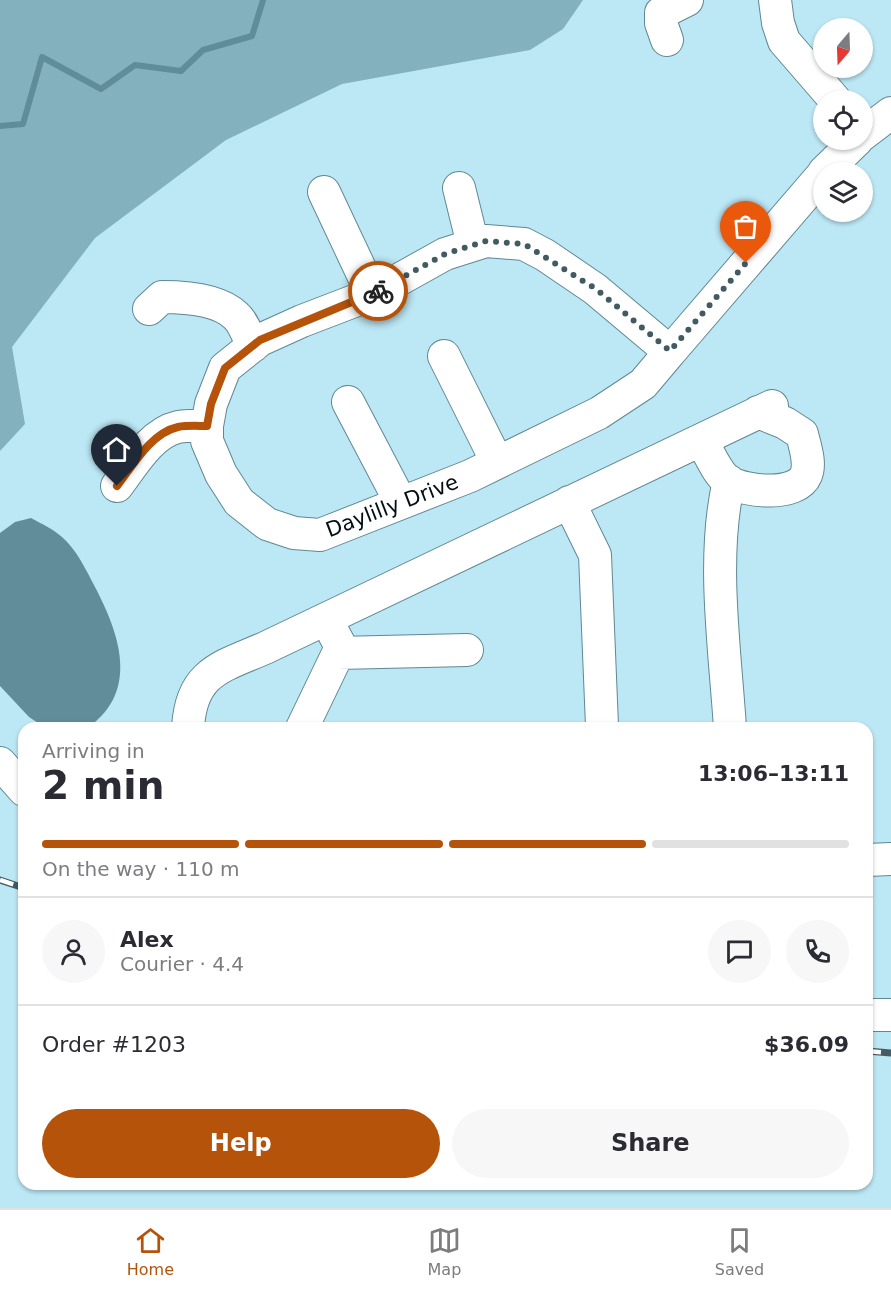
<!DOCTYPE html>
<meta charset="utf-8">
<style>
:root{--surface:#fff;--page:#f7f7f7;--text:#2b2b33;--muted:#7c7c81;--line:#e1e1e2;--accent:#b45309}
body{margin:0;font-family:"DejaVu Sans",sans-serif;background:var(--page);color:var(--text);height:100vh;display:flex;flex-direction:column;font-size:22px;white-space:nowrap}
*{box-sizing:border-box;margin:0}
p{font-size:20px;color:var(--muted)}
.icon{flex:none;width:33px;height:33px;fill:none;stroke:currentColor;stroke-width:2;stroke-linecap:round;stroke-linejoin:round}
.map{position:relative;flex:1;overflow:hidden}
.details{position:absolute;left:18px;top:722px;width:855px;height:468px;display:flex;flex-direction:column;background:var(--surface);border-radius:18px;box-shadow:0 2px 4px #0004}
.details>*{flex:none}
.needle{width:39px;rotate:199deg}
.controls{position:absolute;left:813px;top:18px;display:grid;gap:12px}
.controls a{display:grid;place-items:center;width:60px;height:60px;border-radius:50%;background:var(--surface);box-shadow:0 2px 4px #0004;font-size:30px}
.pin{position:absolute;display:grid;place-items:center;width:51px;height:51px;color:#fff;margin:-62px -26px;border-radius:50% 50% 50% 0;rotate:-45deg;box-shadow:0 0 6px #0007}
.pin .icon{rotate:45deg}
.courier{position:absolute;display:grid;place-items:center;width:60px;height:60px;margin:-30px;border:4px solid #b45309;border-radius:50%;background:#fff;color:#222;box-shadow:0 2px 8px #0007}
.summary em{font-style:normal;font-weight:700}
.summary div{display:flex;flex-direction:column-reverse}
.summary{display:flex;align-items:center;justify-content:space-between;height:102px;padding:0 24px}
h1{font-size:39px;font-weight:700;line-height:45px}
.bar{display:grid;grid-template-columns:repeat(4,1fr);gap:9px 6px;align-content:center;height:72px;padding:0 24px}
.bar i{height:8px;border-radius:4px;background:var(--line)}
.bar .current{background:var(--accent)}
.bar p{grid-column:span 4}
.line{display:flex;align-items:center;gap:15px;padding:0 24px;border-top:2px solid var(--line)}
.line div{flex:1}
.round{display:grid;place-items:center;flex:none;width:63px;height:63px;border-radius:32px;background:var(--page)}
.cta{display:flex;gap:12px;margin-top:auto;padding:12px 24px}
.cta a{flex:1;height:69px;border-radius:36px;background:var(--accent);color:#fff;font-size:24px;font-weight:700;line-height:69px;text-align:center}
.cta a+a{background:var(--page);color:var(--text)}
.menu{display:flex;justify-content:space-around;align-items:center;height:84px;border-top:2px solid var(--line);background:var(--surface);font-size:16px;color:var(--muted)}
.menu a{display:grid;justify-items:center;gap:3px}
.menu .current{color:var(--accent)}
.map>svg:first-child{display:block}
</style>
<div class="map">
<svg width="891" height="1208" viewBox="0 0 891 1208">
<rect width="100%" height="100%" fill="#bce7f4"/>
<path fill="#84b1be" d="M 0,0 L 583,0 L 563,29 L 530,50 L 342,84 L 226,140 L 95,238 L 12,347 L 25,424 L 0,451 Z"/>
<path fill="#618c99" d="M 31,518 C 42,524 53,529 62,537 C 77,550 86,570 95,587 C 119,633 140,690 89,727 L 44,727 L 29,717 L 0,686 L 0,533 L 15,522 Z"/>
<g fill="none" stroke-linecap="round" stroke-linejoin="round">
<path stroke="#618c99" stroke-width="6" d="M 0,126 L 23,124 L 42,57 L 101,89 L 135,65 L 181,71 L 203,50 L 252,36 L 263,0"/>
<defs>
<path id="minor" d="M 775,0 L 778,23 L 784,41 L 835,100
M 667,40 L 661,23 L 661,13 L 687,0
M 862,135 L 891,113
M 824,172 L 857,140
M 459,188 L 473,245
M 324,192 L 372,294
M 486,241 L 524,244 L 545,255 L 595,289 L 670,352 L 643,384 L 599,413 L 470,476 L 320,535 L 294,533 L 267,524 L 239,502 L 221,474 L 207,441 L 207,426 L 211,404 L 225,368 L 260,340 L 302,321 L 375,293 L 445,254 Z
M 149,309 L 162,297 C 185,297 219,299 236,316 C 244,323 248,337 253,346
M 670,352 L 824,173
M 444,356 L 497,462
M 348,402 L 401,503
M 701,440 C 709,452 717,474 729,482 C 746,492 797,497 806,475 C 811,463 805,447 802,434 L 785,423 L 758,412
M 729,481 C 711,557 725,650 730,728
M 117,486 C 133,465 151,433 178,427 C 188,425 198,426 207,426
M 569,502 L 595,555 L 602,726
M 338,653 L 467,650
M 188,728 C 191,672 221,667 265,648 L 772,406
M 302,728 L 341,647 L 334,634
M 0,763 L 24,790
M 867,860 L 891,859
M 867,1015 L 891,1015"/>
</defs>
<use href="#minor" stroke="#5f8894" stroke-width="34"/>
<use href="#minor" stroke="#fff" stroke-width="32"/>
<defs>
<path id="rail" d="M 0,880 L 24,888
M 867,1051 L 891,1053"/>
</defs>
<use href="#rail" stroke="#435c63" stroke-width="7"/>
<use href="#rail" stroke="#fff" stroke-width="4.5" stroke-dasharray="14" stroke-linecap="butt"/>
</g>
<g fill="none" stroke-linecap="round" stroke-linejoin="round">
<path stroke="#425b62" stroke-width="6" stroke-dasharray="0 10.8" d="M 378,291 L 445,254 L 486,241 L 524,244 L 596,289 L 670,351 L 746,263"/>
<path stroke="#b45309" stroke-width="8" d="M 117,486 C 133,465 151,433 178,427 C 188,425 198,426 207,426 L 211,404 L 225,368 L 260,340 L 378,291"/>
</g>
<g text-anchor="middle" stroke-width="6" stroke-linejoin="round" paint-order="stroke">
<g font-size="21" fill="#010f13" stroke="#fff">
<text transform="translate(392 506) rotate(-21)" y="7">Daylilly Drive</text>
</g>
</g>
</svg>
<div class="controls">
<a><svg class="needle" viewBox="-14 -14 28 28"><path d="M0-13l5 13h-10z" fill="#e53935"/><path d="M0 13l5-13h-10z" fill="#7c7c81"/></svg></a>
<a><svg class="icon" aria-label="locate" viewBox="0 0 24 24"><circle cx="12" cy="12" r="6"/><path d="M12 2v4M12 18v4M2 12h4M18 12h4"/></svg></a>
<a><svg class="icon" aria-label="layers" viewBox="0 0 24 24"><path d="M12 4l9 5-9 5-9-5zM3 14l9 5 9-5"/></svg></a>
</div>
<div class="pin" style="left:746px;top:263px;background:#ea580c"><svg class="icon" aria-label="bag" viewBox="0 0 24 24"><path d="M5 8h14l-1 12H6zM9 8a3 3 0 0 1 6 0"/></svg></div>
<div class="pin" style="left:117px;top:486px;background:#1f2937"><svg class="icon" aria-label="home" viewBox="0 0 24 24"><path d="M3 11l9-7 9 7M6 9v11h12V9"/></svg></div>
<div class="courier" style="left:378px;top:291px"><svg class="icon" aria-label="bike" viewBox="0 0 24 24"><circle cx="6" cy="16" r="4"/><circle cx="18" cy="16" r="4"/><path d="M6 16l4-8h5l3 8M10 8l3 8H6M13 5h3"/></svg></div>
<section class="details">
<div class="summary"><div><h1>2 min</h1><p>Arriving in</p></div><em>13:06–13:11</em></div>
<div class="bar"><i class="current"></i><i class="current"></i><i class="current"></i><i></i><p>On the way · 110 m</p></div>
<div class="line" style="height:108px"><a class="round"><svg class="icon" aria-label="person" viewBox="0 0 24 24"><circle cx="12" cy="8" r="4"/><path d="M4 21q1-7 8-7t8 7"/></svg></a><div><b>Alex</b><p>Courier · 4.4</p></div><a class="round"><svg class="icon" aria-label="chat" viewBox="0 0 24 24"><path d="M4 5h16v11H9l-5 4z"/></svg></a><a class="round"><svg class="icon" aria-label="phone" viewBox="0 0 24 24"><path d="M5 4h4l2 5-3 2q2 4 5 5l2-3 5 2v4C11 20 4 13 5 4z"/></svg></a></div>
<div class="line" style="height:78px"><div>Order #1203</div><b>$36.09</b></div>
<div class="cta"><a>Help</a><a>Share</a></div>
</section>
</div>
<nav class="menu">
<a class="current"><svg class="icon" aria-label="home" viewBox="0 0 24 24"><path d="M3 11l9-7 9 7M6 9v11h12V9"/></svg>Home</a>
<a><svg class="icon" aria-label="map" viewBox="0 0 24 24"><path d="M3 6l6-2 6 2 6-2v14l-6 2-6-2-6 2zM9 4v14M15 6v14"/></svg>Map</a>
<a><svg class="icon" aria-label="saved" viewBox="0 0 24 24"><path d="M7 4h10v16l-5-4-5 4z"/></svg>Saved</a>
</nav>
